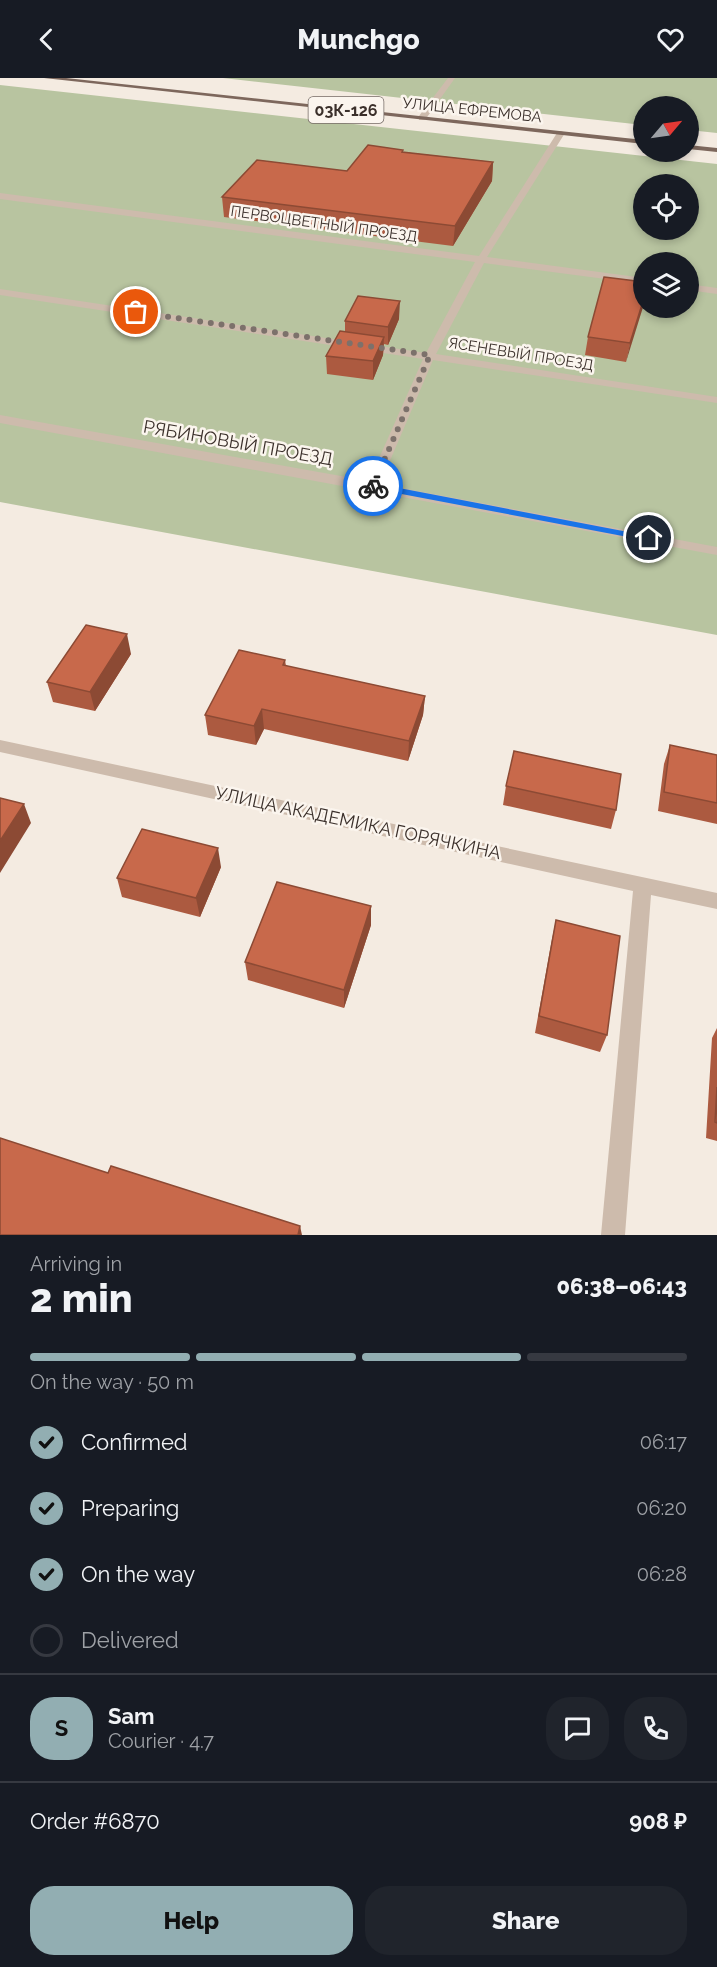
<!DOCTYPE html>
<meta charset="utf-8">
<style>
:root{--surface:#171b24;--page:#20242c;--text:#f1f3f6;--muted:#9ea1a6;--line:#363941;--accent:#92aeb2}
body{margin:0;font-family:Raleway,sans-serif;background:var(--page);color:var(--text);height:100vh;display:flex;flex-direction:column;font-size:22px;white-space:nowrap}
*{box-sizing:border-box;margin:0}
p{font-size:20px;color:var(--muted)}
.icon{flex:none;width:33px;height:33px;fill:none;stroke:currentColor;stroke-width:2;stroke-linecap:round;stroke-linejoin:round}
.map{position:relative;height:1157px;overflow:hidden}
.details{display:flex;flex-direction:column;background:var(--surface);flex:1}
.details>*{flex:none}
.needle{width:39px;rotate:61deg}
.tools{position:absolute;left:633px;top:18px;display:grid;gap:12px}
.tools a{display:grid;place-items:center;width:66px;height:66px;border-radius:50%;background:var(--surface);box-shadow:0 3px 9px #0003;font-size:30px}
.pin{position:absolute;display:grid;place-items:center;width:51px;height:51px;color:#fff;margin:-26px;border:3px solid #fff;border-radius:50%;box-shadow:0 2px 6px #0007}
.courier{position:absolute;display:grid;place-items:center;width:60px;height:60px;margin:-30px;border:4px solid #1a73e8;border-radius:50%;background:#fff;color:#222;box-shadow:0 2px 8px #0007}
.summary em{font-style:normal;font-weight:800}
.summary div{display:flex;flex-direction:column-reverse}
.summary{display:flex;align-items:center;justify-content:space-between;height:102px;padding:0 30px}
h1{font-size:39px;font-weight:800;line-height:45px}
.bar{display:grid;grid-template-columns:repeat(4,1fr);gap:9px 6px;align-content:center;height:72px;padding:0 30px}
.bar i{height:8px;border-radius:4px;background:var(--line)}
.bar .on{background:var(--accent)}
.bar p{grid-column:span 4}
.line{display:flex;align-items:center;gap:15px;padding:0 30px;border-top:2px solid var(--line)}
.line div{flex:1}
.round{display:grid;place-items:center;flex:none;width:63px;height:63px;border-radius:24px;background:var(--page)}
ol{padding:0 30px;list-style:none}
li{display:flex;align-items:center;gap:18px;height:66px}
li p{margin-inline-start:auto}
li .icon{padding:6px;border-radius:50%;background:var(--accent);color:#111;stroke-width:4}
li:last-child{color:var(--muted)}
li i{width:33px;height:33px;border:3px solid var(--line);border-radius:50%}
.cta{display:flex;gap:12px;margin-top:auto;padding:12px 30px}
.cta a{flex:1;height:69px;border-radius:24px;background:var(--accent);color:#111;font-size:24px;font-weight:800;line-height:69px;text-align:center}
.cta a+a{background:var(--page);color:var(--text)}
header{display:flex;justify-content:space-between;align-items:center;height:78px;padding:0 30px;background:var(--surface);font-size:27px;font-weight:800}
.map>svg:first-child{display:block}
</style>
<header><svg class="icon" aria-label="back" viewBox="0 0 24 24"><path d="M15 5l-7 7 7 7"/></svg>Munchgo<svg class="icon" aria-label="heart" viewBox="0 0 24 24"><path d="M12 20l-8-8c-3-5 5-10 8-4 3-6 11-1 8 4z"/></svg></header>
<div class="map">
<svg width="717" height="1157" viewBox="0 0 717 1157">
<rect width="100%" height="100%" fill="#f4ebe1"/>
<path fill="#b8c4a0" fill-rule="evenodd" d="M 223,0 L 717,0 L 717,55 L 689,52 L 688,28 L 644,28 L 643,47 Z
M 0,7 L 717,86 L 717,557 L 0,424 ZM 644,106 L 688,106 L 688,152 L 644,152 ZM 644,184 L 688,184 L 688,230 L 644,230 Z"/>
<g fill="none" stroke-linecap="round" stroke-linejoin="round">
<path fill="#cdbbac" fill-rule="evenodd" d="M 448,0 L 455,0 L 425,42 L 419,42 L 419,38 Z
M 561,53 L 565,55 L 487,179 L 644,200 L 644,206 L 484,185 L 436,276 L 717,319 L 717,325 L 433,282 L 380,406 L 717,469 L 717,477 L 0,345 L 0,337 L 369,403 L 423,281 L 0,217 L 0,211 L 426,275 L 475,184 L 0,121 L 0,115 L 479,178 L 557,55 Z
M 688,206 L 717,210 L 717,216 L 688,212 Z
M 0,662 L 717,815 L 717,831 L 651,817 L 625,1157 L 601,1157 L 633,813 L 0,674 Z"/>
<path fill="#7d675c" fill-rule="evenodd" d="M 44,0 L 66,0 L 644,62 L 644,66 Z
M 688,67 L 717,70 L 717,74 L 688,71 Z"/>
</g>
<path fill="#ac5a40" d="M 403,74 L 493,84 L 492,103 L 453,168 L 224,139 L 222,119 L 347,93 Z
M 644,204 L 626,284 L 585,277 L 588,259 Z
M 399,241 L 388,267 L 384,266 L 383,277 L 373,302 L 327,296 L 326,278 L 345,253 L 345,243 Z
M 131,576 L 95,633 L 53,624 L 47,604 Z
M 285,582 L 286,588 L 425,618 L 423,637 L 408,683 L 264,651 L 256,667 L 208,657 L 205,637 Z
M 670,667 L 717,677 L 717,746 L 658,733 L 664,686 Z
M 506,708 L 616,732 L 611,751 L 503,727 Z
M 221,789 L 200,839 L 122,819 L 117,800 Z
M 371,828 L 371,847 L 344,930 L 248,902 L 245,884 Z
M 556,842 L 607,957 L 600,974 L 535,955 L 552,861 Z
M 717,950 L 717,1063 L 706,1060 L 712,960 Z"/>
<path fill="#8c4a34" d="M 493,84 L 492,103 L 453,168 L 455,148 Z
M 644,220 L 644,226 L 626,284 L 630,265 Z
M 400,223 L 399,241 L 388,267 L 388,249 Z
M 384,259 L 383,277 L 373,302 L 373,283 Z
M 127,556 L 131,576 L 95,633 L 90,614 Z
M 425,618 L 423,637 L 408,683 L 409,663 Z
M 262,631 L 264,651 L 256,667 L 254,648 Z
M 24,726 L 31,745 L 0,795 L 0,763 Z
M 218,770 L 221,789 L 200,839 L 196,820 Z
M 371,828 L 371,847 L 344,930 L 344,912 Z
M 300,1148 L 302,1157 L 298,1157 Z"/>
<path fill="#c8694b" stroke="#8c4a34" stroke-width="1.5" d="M 368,67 L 403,72 L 402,74 L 493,84 L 455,148 L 222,119 L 257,82 L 347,93 Z
M 604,199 L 644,204 L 644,220 L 630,265 L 588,259 Z
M 358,218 L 400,223 L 388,249 L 345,243 Z
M 340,253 L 384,259 L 373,283 L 326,278 Z
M 86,547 L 127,556 L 90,614 L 47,604 Z
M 239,572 L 285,582 L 283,587 L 425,618 L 409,663 L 262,631 L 254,648 L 205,637 Z
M 670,667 L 717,677 L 717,725 L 664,714 Z
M 514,673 L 621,696 L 616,732 L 506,708 Z
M 0,720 L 24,726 L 0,763 Z
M 142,751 L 218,770 L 196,820 L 117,800 Z
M 277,804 L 371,828 L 344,912 L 245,884 Z
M 556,842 L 620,858 L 607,957 L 539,938 Z
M 717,1009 L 717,1045 L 715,1044 Z
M 0,1060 L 108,1095 L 111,1088 L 300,1148 L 298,1157 L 0,1157 Z"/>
<path fill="#1a73e8" d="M 373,405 L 649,458 L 653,460 L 649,463 L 370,410 L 370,406 Z"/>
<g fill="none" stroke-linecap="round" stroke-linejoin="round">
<path stroke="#7c716b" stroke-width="6" stroke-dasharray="0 10.8" d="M 136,234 L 430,277 L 373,408"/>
</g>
<g text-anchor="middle" stroke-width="5" stroke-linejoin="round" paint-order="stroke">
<g font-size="15" fill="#3b302b" stroke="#fbf5ee">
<text transform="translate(472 32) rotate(6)" y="5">УЛИЦА ЕФРЕМОВА</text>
<text transform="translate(324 146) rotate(8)" y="5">ПЕРВОЦВЕТНЫЙ ПРОЕЗД</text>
<text transform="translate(521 276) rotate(9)" y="5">ЯСЕНЕВЫЙ ПРОЕЗД</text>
</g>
<rect fill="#fbf5ee" stroke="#756b66" stroke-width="1.5" x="308.5" y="19" width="75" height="26" rx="4.5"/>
<g font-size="16" font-weight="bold" fill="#3b302b">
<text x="346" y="38">03К-126</text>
</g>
<g font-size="18" fill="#3b302b" stroke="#fbf5ee">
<text transform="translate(238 365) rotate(10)" y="6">РЯБИНОВЫЙ ПРОЕЗД</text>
<text transform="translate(358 745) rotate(12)" y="6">УЛИЦА АКАДЕМИКА ГОРЯЧКИНА</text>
</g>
</g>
</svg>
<div class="tools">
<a><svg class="needle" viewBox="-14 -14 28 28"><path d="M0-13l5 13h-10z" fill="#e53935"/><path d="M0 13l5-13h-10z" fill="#9ea1a6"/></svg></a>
<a><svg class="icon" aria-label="locate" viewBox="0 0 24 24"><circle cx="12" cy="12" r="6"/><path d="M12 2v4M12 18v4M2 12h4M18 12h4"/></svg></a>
<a><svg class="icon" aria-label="layers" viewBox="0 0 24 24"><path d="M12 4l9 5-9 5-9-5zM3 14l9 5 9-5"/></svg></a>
</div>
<div class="pin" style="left:136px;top:234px;background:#ea580c"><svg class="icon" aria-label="bag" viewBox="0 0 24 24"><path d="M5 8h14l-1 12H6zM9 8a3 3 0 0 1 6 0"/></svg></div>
<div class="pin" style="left:649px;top:460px;background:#1f2937"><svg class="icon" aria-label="home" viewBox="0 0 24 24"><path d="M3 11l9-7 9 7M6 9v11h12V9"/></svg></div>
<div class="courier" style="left:373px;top:408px"><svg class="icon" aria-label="bike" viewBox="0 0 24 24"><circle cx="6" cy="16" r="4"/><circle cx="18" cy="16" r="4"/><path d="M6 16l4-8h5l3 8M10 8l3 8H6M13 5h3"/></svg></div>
</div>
<section class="details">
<div class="summary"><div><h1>2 min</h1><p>Arriving in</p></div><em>06:38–06:43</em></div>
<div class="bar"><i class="on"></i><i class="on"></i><i class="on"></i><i></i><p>On the way · 50 m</p></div>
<ol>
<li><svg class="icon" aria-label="check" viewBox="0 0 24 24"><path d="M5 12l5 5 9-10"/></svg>Confirmed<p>06:17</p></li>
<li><svg class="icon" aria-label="check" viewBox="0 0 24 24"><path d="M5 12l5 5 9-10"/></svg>Preparing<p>06:20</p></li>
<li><svg class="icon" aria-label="check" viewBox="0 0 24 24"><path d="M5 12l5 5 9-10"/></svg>On the way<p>06:28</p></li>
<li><i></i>Delivered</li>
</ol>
<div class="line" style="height:108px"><b class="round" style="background:var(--accent);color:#111">S</b><div><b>Sam</b><p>Courier · 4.7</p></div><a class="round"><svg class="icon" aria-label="chat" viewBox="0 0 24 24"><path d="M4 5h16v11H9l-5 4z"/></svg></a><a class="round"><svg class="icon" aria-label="phone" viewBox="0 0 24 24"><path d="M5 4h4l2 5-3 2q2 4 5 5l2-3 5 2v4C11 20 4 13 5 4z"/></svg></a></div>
<div class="line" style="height:78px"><div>Order #6870</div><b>908 ₽</b></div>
<div class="cta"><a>Help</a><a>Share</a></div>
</section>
